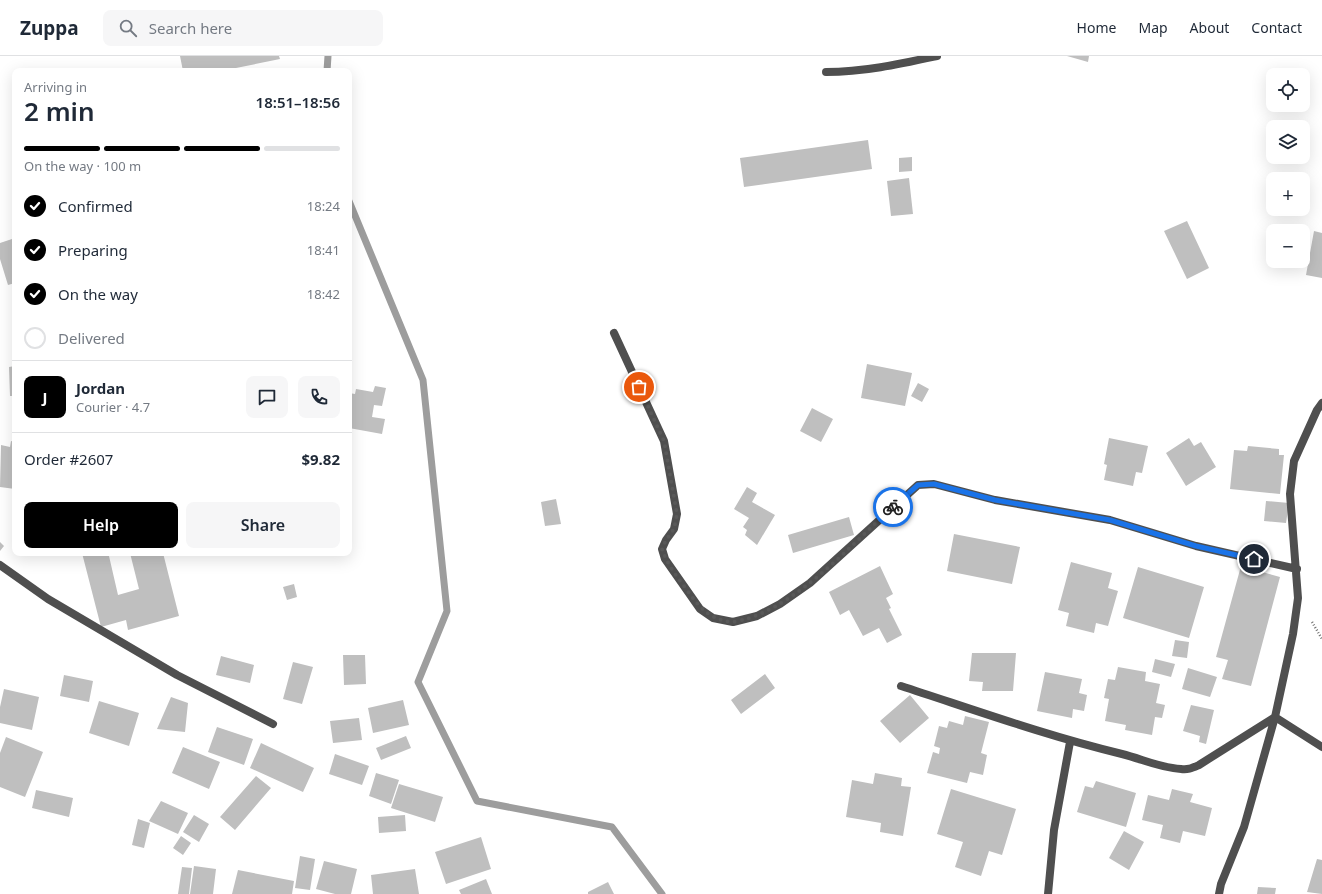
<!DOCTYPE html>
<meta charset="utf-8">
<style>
:root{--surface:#fff;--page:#f6f6f7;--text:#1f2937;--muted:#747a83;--line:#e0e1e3;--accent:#000}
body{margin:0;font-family:"Noto Sans",sans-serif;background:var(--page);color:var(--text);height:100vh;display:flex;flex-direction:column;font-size:15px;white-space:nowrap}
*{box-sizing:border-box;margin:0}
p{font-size:13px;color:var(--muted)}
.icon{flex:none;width:22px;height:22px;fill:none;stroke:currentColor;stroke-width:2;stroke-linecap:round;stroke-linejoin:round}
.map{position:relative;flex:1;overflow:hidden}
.drawer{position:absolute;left:12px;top:12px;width:340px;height:488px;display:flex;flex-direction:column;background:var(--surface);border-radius:8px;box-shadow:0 4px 16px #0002}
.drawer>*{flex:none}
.controls{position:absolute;left:1266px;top:12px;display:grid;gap:8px}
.controls a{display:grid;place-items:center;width:44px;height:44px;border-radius:8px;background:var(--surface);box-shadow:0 4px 16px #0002;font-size:20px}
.pin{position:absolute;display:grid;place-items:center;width:34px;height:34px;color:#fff;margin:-17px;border:2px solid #fff;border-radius:50%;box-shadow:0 1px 4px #0007}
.courier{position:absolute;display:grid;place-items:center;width:40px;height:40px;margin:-20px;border:3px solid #1a73e8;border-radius:50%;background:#fff;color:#222;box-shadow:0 1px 5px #0007}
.head em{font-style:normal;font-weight:600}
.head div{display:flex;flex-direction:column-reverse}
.head{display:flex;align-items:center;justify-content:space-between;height:68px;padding:0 12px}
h1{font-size:26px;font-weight:600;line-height:30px}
.bar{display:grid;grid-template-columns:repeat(4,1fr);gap:6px 4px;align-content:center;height:48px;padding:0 12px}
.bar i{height:5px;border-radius:3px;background:var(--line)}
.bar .active{background:var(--accent)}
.bar p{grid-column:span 4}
.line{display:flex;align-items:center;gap:10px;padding:0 12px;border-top:1px solid var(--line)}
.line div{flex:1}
.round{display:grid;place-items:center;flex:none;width:42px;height:42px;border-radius:8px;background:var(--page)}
ol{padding:0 12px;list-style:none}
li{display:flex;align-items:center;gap:12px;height:44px}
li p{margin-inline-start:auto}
li .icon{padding:4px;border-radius:50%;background:var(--accent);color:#fff;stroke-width:4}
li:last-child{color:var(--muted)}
li i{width:22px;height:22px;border:2px solid var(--line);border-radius:50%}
.button{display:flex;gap:8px;margin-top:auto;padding:8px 12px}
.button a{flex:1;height:46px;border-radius:8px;background:var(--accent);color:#fff;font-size:16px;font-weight:600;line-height:46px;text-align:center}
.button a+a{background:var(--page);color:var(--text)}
header{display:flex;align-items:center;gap:24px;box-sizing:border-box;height:56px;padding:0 20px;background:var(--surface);border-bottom:1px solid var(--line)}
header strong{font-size:19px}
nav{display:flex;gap:22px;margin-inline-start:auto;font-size:14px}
.search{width:280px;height:36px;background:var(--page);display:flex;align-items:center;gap:10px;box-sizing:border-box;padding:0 14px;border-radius:8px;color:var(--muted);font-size:15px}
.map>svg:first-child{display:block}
</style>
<header>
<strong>Zuppa</strong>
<div class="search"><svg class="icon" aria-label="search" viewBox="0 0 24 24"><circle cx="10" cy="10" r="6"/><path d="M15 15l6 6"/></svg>Search here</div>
<nav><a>Home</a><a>Map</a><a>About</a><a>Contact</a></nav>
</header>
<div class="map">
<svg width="1322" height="838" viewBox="0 0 1322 838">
<rect width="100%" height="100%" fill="#fff"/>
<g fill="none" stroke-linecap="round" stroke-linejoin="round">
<path stroke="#9d9d9d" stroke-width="7" d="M 327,15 L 328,0
M 349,145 L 423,324 L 447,555 L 418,626 L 477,745 L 612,771 L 662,838"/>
</g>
<path fill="#bfbfbf" d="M 180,0 L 279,0 L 280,3 L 221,15 L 183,15 Z
M 1067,0 L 1089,0 L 1088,6 Z
M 868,84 L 872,113 L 744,131 L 740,102 Z
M 912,101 L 912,115 L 899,116 L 899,102 Z
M 909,122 L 913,158 L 891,160 L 887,125 Z
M 1187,165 L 1209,212 L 1187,223 L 1164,175 Z
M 1314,175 L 1322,177 L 1322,222 L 1306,219 Z
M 15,182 L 15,227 L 8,229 L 0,203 L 0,187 Z
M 867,308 L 912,317 L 905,350 L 861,342 Z
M 15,310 L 15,340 L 10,340 L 9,311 Z
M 918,327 L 929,333 L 922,346 L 911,340 Z
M 375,330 L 386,332 L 382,350 L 374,349 L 372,361 L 385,363 L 382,378 L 349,372 L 349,337 L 355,338 L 356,333 L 373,336 Z
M 812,352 L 833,363 L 821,386 L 800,375 Z
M 1109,382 L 1148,390 L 1142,417 L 1136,416 L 1133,430 L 1104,424 L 1107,409 L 1104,408 Z
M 1189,382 L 1194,390 L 1201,386 L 1216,411 L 1186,430 L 1166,397 Z
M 11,385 L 15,386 L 15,433 L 0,431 L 1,389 L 10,391 Z
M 1248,390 L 1279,393 L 1279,399 L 1284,399 L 1280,438 L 1230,433 L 1234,394 L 1247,395 Z
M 747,431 L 757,437 L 752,446 L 775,459 L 757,489 L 745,479 L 747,474 L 743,471 L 749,462 L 734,453 Z
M 556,443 L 561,468 L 545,470 L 541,446 Z
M 1266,445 L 1289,447 L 1286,467 L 1264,465 Z
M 849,461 L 854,479 L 793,497 L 788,479 Z
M 954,478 L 1020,491 L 1012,528 L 947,515 Z
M 0,486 L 4,490 L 0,495 Z
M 82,497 L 117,497 L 109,500 L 118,539 L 139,533 L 130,497 L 163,497 L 179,560 L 128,574 L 126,564 L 101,571 Z
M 1071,506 L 1112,517 L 1108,532 L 1118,535 L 1108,570 L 1096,567 L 1094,577 L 1066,570 L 1069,557 L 1058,554 Z
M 880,510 L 893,538 L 886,542 L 891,552 L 889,553 L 902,579 L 887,587 L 879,572 L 863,580 L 849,554 L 840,559 L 829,536 Z
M 1241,510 L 1280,521 L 1251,630 L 1222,623 L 1228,604 L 1216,601 Z
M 1138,511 L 1204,531 L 1189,582 L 1123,562 Z
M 294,528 L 297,541 L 287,544 L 283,531 Z
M 1175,584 L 1189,586 L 1187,602 L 1172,600 Z
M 972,597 L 1016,597 L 1013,635 L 982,635 L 983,626 L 969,625 Z
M 343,599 L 365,599 L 366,628 L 344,629 Z
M 221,600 L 254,609 L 250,627 L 216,619 Z
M 1155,603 L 1175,608 L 1171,621 L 1152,616 Z
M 293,606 L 313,611 L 302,648 L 283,643 Z
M 1118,611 L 1146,616 L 1145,625 L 1160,628 L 1156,647 L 1165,649 L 1162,662 L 1155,661 L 1152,679 L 1125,674 L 1126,669 L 1105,665 L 1109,643 L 1104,642 L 1108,623 L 1115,624 Z
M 1188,612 L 1217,621 L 1210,641 L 1182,633 Z
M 1045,616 L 1082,623 L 1079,637 L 1087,639 L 1084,655 L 1073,653 L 1072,662 L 1037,655 Z
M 765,618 L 775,632 L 741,658 L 731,644 Z
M 64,619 L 93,625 L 89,646 L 60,640 Z
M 4,633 L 39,641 L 32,674 L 0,667 L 0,651 Z
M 910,639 L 929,662 L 900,687 L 880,665 Z
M 171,641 L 188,647 L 185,676 L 157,673 Z
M 403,644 L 409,669 L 373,677 L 368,652 Z
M 99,645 L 139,657 L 129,690 L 89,677 Z
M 1191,649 L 1214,654 L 1206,688 L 1199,686 L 1200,680 L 1183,675 Z
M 965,660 L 989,666 L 981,697 L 987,699 L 983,719 L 970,716 L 967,727 L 927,717 L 933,696 L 939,698 L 940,692 L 934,690 L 939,670 L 947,672 L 949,665 L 963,669 Z
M 359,662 L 362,684 L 333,687 L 330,665 Z
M 217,671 L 253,683 L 244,709 L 208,696 Z
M 406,680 L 411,692 L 381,704 L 376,692 Z
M 6,681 L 43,696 L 25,741 L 0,731 L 0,697 Z
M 261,687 L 314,712 L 303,736 L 250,712 Z
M 183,691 L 220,706 L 209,733 L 172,717 Z
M 335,698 L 369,710 L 362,729 L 329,718 Z
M 376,717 L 399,724 L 391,748 L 369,740 Z
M 875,717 L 902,722 L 901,730 L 911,731 L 903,780 L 880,776 L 881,767 L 846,761 L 852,724 L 873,728 Z
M 256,720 L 271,732 L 235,774 L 220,761 Z
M 1096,725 L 1136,737 L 1126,771 L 1077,756 L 1085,730 L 1093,732 Z
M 399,728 L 443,741 L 435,766 L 391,752 Z
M 951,733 L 1016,753 L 1002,799 L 989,795 L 981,820 L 955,811 L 963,786 L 937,778 Z
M 1172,733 L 1193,738 L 1190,746 L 1212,752 L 1205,780 L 1183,775 L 1180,787 L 1160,782 L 1163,769 L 1142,764 L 1148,739 L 1169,744 Z
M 36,734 L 73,742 L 69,761 L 32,752 Z
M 161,745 L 188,757 L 178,778 L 149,765 Z
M 194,759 L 209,768 L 199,786 L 183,776 Z
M 405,759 L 406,775 L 379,777 L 378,761 Z
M 138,763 L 150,767 L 144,792 L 132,789 Z
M 1124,775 L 1144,786 L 1129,814 L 1109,802 Z
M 181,780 L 191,787 L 183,799 L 173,792 Z
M 481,781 L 491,813 L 446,828 L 435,796 Z
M 300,800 L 315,803 L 310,834 L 295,832 Z
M 1317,803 L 1322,804 L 1322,838 L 1307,836 Z
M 324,805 L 357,813 L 351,838 L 335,838 L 316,833 Z
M 194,810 L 216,813 L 213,838 L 190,838 Z
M 182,811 L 192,812 L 189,838 L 178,838 Z
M 415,813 L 419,838 L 373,838 L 371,819 Z
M 238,814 L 294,825 L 292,838 L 232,838 Z
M 486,823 L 492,838 L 461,838 L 459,834 Z
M 608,826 L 614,838 L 588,838 L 588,836 Z
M 1258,831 L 1276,832 L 1275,838 L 1257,838 Z"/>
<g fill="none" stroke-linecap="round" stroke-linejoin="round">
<path stroke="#717171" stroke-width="2.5" stroke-dasharray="1 2" stroke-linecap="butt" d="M 1312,566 L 1322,583"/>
<path stroke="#4f4f4f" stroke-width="8" d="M 826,16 C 864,16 900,8 937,0"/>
<path stroke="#4f4f4f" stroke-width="8" d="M 614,277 L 664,385 L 677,458 L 674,473 L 666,484 L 662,493 L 665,503 L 700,553 L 713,562 L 733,566 L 757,560 L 780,548 L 810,527 L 918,429 L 934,428 L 995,444 L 1110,464 L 1196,490 L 1297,513
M 0,509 L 48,543 L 177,619 L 273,668
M 901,630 C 975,654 1047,680 1122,698 C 1142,703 1160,712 1181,713 C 1188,714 1192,712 1199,709 L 1275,661 L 1322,691
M 1048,838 L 1054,774 L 1070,686
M 1219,838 L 1221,828 L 1244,771 L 1275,661 L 1293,578 L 1298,542 L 1290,438 L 1294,405 L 1317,354 L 1322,347"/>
</g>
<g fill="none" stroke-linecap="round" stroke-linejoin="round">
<path stroke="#595959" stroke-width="4" stroke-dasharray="0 7.2" d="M 639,331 L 664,385 L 677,458 L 674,473 L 666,484 L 662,493 C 667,508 677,521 687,534 C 699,551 710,564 732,566 C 736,566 742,564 746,563 C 800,547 852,488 893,451"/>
<path stroke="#1a73e8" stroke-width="5" d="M 893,451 L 918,429 L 934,428 L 995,444 L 1110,464 L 1196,490 L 1254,503"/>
</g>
</svg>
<div class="controls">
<a><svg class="icon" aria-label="locate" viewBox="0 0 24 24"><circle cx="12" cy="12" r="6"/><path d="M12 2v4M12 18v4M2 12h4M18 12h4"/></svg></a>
<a><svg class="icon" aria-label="layers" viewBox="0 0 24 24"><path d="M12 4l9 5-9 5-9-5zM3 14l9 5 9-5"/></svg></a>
<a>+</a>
<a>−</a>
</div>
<div class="pin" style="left:639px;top:331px;background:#ea580c"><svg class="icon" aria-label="bag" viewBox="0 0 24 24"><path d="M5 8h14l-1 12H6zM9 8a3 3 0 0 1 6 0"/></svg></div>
<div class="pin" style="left:1254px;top:503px;background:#1f2937"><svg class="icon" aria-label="home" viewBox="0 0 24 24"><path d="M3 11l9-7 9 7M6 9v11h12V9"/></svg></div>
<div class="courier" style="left:893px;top:451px"><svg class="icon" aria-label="bike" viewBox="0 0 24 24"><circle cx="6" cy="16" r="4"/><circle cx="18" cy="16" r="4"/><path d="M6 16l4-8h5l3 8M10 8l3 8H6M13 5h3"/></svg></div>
<section class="drawer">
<div class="head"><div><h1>2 min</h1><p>Arriving in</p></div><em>18:51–18:56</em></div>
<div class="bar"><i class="active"></i><i class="active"></i><i class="active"></i><i></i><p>On the way · 100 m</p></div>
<ol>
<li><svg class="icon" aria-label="check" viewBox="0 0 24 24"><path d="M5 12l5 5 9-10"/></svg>Confirmed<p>18:24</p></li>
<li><svg class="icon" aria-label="check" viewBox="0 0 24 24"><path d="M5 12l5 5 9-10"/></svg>Preparing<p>18:41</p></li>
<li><svg class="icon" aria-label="check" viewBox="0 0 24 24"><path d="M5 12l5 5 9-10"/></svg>On the way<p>18:42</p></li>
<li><i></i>Delivered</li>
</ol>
<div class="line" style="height:72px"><b class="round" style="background:var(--accent);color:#fff">J</b><div><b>Jordan</b><p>Courier · 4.7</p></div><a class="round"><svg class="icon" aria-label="chat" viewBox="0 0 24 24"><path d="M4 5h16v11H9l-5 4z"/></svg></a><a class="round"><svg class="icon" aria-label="phone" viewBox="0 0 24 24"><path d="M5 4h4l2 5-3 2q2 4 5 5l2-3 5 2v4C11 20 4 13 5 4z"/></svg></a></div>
<div class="line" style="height:52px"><div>Order #2607</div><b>$9.82</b></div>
<div class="button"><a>Help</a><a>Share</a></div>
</section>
</div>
